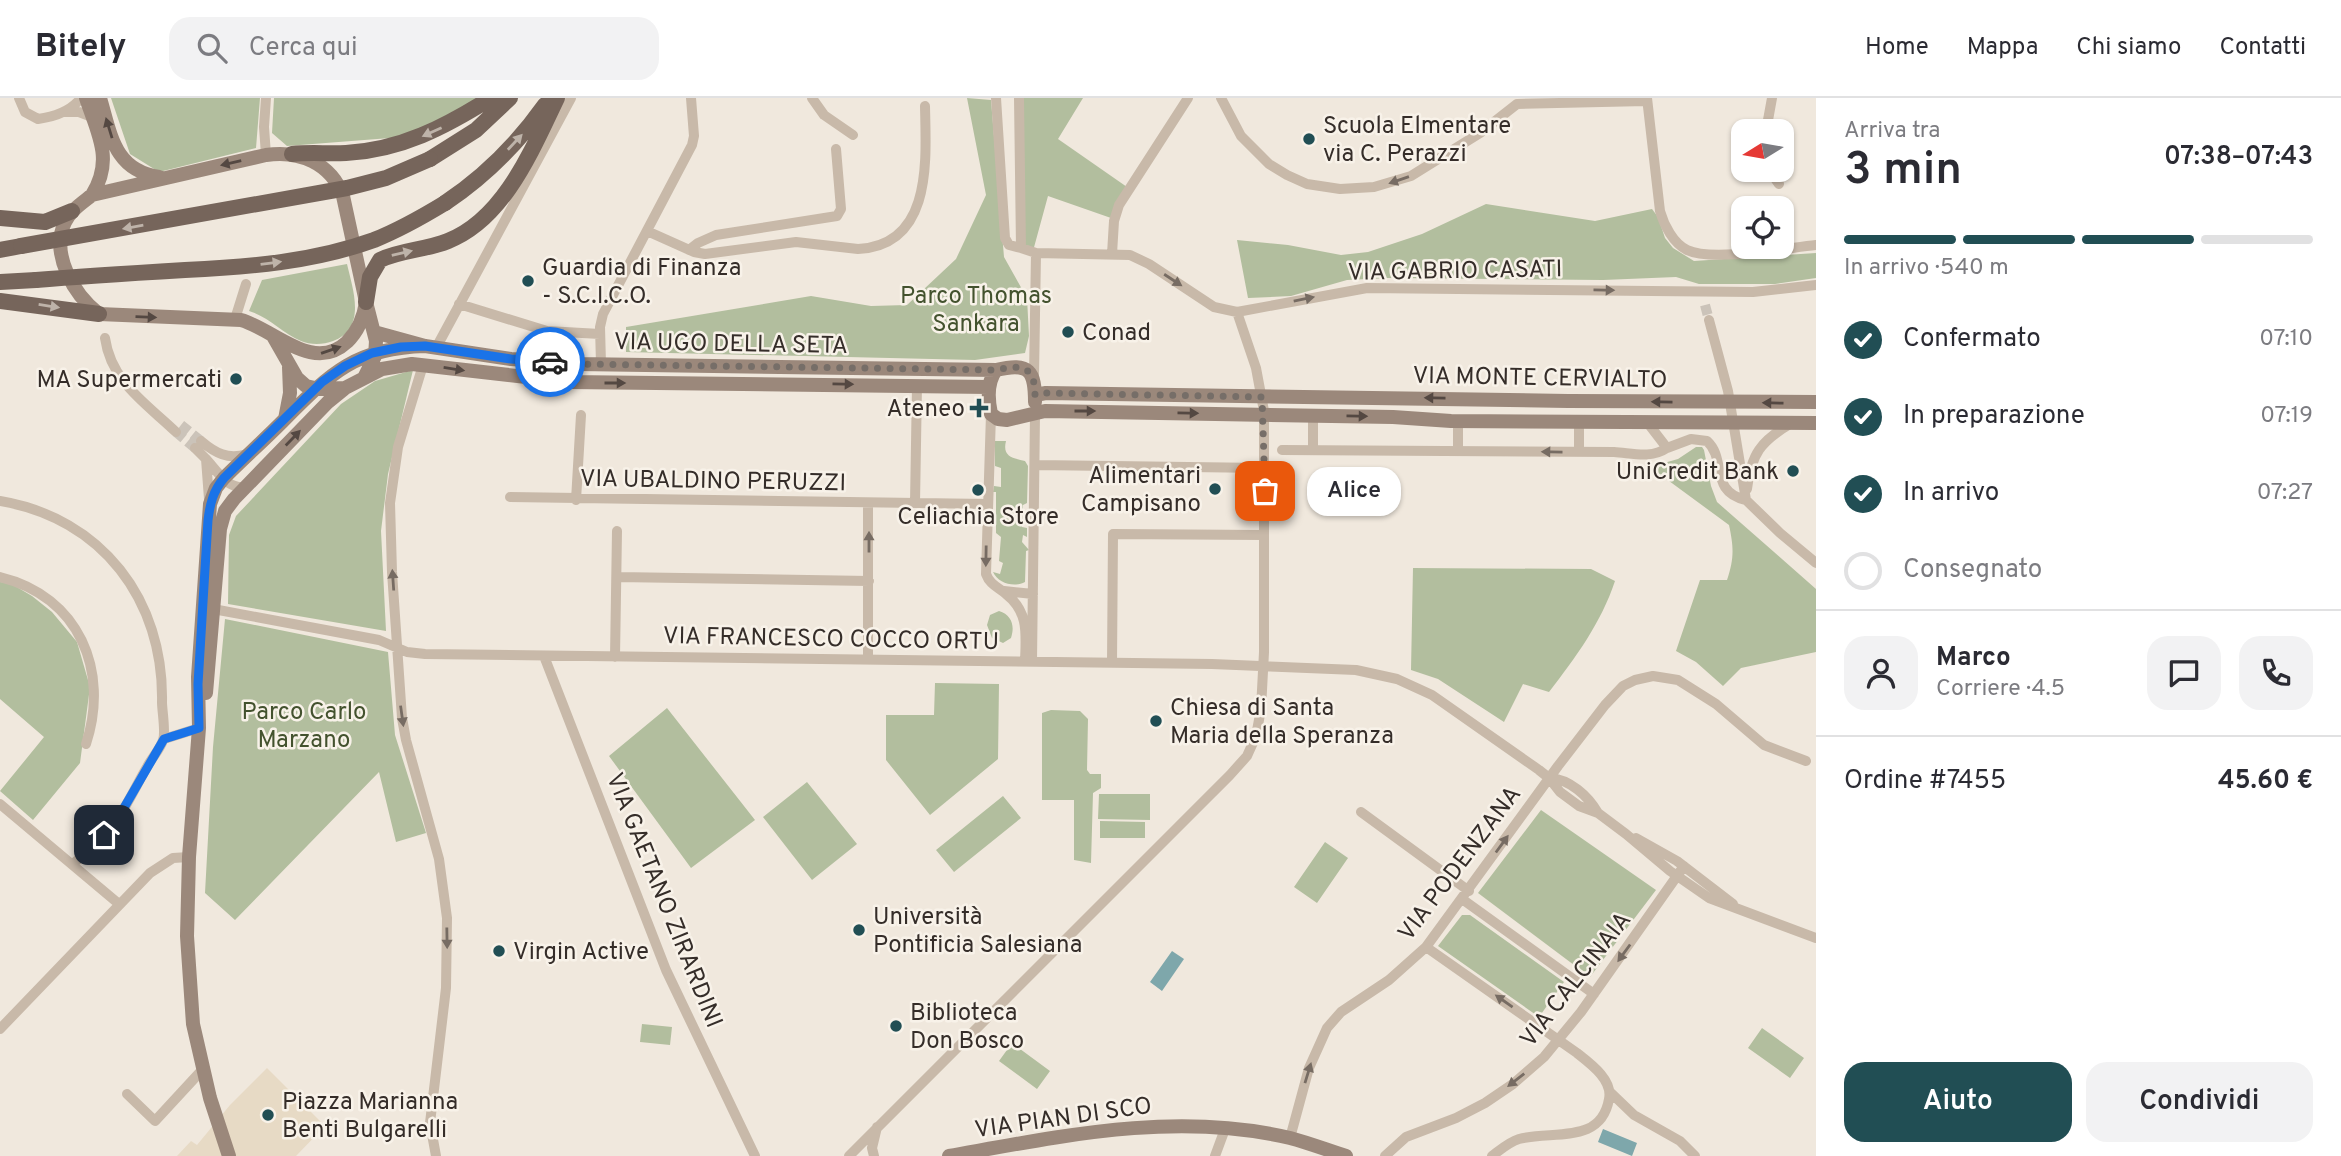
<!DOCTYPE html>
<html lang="it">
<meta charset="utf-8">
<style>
:root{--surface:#fff;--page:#f2f2f3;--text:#2b2b33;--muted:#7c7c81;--line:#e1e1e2;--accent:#214e54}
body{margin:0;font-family:Overpass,sans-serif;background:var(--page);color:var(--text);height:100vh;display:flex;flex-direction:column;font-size:26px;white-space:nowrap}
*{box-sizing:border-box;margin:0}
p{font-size:23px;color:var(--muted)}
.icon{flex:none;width:38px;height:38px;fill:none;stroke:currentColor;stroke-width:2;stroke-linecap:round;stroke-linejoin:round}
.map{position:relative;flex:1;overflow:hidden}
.drawer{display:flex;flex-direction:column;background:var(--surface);width:525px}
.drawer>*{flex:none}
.needle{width:46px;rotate:259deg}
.buttons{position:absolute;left:1731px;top:21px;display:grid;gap:14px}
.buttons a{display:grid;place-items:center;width:63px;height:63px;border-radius:14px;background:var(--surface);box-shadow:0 2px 5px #0004;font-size:35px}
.pin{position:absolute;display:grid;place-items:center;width:60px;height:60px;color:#fff;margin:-30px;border-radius:14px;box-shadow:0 4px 10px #0006}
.courier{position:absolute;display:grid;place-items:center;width:70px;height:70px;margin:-35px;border:5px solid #1a73e8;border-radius:50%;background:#fff;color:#222;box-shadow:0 2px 9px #0007}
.bubble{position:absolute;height:49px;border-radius:21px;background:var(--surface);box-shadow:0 2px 5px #0004;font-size:23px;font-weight:600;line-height:49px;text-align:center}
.head em{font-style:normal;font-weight:600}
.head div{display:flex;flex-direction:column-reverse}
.head{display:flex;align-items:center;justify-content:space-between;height:119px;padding:0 28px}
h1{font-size:46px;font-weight:600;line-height:52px}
.bar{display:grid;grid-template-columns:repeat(4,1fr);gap:10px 7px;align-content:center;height:84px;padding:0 28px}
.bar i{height:9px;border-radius:5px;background:var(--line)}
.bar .current{background:var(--accent)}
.bar p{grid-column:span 4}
.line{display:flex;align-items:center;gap:18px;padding:0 28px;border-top:2px solid var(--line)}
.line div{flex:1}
.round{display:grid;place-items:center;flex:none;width:74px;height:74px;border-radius:21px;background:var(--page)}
ol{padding:0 28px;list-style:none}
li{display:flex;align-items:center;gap:21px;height:77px}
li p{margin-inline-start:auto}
li .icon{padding:7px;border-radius:50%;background:var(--accent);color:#fff;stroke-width:4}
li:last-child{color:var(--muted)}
li i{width:38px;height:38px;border:4px solid var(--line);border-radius:50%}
.action{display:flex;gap:14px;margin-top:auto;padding:14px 28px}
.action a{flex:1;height:80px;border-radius:21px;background:var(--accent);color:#fff;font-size:28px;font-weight:600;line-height:80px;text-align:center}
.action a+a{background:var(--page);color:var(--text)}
header{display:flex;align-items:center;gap:42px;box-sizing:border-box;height:98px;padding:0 35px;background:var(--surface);border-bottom:2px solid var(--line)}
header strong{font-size:33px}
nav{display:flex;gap:38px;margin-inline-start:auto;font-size:24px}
.search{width:490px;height:63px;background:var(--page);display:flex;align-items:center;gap:18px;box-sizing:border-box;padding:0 24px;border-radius:21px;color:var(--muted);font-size:26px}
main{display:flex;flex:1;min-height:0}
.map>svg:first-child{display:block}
</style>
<header>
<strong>Bitely</strong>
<div class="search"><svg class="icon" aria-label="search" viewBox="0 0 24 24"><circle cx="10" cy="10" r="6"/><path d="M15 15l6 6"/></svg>Cerca qui</div>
<nav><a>Home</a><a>Mappa</a><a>Chi siamo</a><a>Contatti</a></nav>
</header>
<main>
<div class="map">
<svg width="1816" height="1058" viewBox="0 0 1816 1058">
<rect width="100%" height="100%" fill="#f0e8dd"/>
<path fill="#b2be9e" d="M 111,0 L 260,0 L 256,50 L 159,74 L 130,56 Z
M 274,0 L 478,0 L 468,9 L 403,39 L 287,48 L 272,35 Z
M 967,0 L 991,2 L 1004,159 L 1027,200 L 1029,238 L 1025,255 L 975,262 L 626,254 L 626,229 L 811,198 L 871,208 L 907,207 L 956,161 L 986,97 Z
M 1022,0 L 1083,0 L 1058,41 L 1127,89 L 1111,120 L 1048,98 L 1033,153 L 1023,149 Z
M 1486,106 L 1595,123 L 1652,111 L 1658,119 L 1665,140 L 1673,150 L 1694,163 L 1816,155 L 1816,180 L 1775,186 L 1699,186 L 1676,179 L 1603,182 L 1388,180 L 1347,182 L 1291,198 L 1248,200 L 1237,142 L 1288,147 L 1341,157 L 1368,154 L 1422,136 Z
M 347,166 C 353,192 367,230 333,243 C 323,247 310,247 301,243 C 282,235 269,219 249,213 L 262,182 Z
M 413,272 L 388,376 L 381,433 L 386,533 L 228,506 L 229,437 L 236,418 L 341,306 L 375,283 Z
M 995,343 L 1006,343 C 1002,359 1013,360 1025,363 L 1028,368 L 1027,405 L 1023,407 L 1022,429 L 1027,430 L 1027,439 L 1023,437 L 1022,444 L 1029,452 L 1026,453 L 1025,484 C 1014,490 998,485 993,474 L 1000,476 L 1003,465 L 999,463 L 1001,439 L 996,435 L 996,394 L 993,394 L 994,388 L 1001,389 L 1001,370 L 995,368 Z
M 1696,349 L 1702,349 L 1704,352 L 1711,388 L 1717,404 L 1816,491 L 1816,554 L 1741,570 L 1723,588 L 1696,564 L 1676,553 L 1700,482 L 1727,482 C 1734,461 1734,450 1729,427 L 1650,369 L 1678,361 Z
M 1413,470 L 1591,471 L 1615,483 C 1601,525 1576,559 1549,594 L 1523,586 L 1504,624 L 1438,581 L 1411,572 Z
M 0,484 L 10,485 L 32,498 L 52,514 L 77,544 L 90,589 L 80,665 L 33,722 L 0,693 L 44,639 L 0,601 Z
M 999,513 C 1012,517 1015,528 1011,540 L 1003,545 L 992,540 L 987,527 L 990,517 Z
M 225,521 L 388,554 L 395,637 L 426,735 L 396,744 L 379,674 L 235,822 L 205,795 L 213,649 Z
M 935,585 L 999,586 L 998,661 L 930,717 L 886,662 L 886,617 L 934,617 Z
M 667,610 L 755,722 L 691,770 L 609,658 Z
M 1051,612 L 1080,613 L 1088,621 L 1087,672 L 1090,676 L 1101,676 L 1101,690 L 1093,695 L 1091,765 L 1074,762 L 1074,702 L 1042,702 L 1042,615 Z
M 807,684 L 857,746 L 812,782 L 763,719 Z
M 1099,696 L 1150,696 L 1150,722 L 1098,721 Z
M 1003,698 L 1021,720 L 954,774 L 936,752 Z
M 1541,712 L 1656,792 L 1590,879 L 1478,795 Z
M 1100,723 L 1145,724 L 1145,740 L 1100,740 Z
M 1325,744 L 1348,760 L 1317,805 L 1294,789 Z
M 1462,817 L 1470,817 L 1564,884 L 1539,919 L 1438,848 Z
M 642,926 L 672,929 L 670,947 L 640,944 Z
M 1762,930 L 1804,960 L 1790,980 L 1748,950 Z
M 1012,945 L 1050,973 L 1037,991 L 999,963 Z"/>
<path fill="#e7dac5" d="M 267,970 L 325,1028 L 296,1058 L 177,1058 L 191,1043 L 197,1047 L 230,1007 Z"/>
<path fill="#7ea7ab" d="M 1172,853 L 1184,861 L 1162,893 L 1150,884 Z
M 1603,1031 L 1637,1045 L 1632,1058 L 1598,1044 Z"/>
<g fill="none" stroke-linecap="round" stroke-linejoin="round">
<path stroke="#cbc3b9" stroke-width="10" stroke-dasharray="10 5" stroke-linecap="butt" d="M 1705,207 L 1709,222
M 181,327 L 201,343
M 176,334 L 195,350"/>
<path stroke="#c8b9a9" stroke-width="10" d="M 19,0 L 25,14 L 38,21 C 53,19 71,13 81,0
M 266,0 L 264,29 L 266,57
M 812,0 L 824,17 L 853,37
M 996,0 L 1005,140 L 1009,147 L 1021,150
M 1019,0 L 1021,150 L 1036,155 L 1130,157 L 1149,166 L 1214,209 L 1237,214 L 1367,190 L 1753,194 L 1816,187
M 1221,0 L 1241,38 L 1269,66 L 1287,77 L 1307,86 L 1340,91 L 1374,89 L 1411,78 L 1480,35 L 1517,6 L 1646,3
M 1647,0 L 1660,113 C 1664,127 1673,145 1687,152 C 1712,164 1786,150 1816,147
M 64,14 L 79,14 L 92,19
M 1766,33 L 1772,0
M 1769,72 L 1779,86
M 647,133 L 694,154 L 705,156 L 796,144 L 858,151 C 933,147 926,62 925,8
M 689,152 L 698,145 L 716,137 L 837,118 L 841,111 L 836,51
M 1112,156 L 1114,123 L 1119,107 L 1188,0
M 459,206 L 547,233 L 600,236
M 235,221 L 246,186
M 1709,222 L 1728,293 L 1746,402
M 105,240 C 111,284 147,306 176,334
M 436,250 L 571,0
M 601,266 L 600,229 L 603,216 L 692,47 L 694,38 L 691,0
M 423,267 L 398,349 L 390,405 L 392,474 L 402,620 L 406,642 L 439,761 L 447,820 L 446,890 L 430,1025 L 436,1058
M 1034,279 L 1036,155
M 991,316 L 986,476 C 990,487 998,489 1006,496 C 1029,514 1026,536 1025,563
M 1313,317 L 1313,352
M 1647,324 L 1667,350 L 1691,341 L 1707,343 C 1727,361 1709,394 1746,402
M 201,343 C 215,355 228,362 247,356
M 195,350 L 206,361 L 209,401
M 1282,352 L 1614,354 C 1632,355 1651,361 1667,350
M 1458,353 L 1458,323
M 1579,354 L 1579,324
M 206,361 C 217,373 227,391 245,389
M 1035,367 L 1265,370
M 1747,391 C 1751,356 1761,343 1790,326
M 510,399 L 987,406
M 576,402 L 581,317
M 1746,402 L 1780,435 L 1816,465
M 0,403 C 102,420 164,502 162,604 C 162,613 166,634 163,642 C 161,650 151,661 147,669 C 137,686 129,704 118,720 C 105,738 89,752 73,766
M 915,405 L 917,287
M 0,479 C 79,498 110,573 86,646
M 617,479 L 869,483
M 1004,493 L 1033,496
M 213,511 L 379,542 L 407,554 L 425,556 L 1212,566 L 1356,572 L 1397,581 L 1432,597 L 1539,672 L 1549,680 L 1560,694 L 1579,708 L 1598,715 L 1626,736 L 1670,773 L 1709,800 L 1816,840
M 544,558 L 666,872 L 755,1058
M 615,559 L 617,433
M 868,562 L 868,405
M 1032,563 L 1035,316
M 1112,565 L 1113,436 L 1264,437
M 164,641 L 199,630
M 1549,680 C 1570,681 1588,698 1598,715
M 0,706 L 119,806
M 1361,714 L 1469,793
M 1636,740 L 1677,763 L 1733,806
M 1462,801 L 1594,896
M 1426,849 L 1577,955 C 1591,966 1613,982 1609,1001 C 1601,1047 1553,1032 1519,1041 C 1509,1044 1500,1052 1492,1058
M 0,931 L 150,775 L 173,760 L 189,759
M 1610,994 L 1634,1017 L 1680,1043 L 1695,1058
M 127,996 L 155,1023 L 203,971
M 1290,1040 L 1309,970 L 1327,930 L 1341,914 L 1389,882 L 1426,849 L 1558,668 L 1605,607 L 1623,588 L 1635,582 L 1653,578 L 1678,582 L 1716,606 L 1764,647 L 1806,663
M 849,1058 L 1230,677 L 1247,658 L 1256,638 L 1261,611 L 1264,554 L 1264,313 L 1256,270 L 1237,214
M 874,1058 L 872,1050 L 877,1029
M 1215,1058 L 1225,1031
M 1385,1058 L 1406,1039 L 1456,1020 L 1485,1005 L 1513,986 L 1544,959 L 1581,914 L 1684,768"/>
<path stroke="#9b887b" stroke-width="14" d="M 86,0 C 98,36 114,62 92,97
M 100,0 C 111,37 114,72 159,79
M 374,234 L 425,248 L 511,261 L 578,266 L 996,272 C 1030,264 1035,273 1035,304
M 273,238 L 297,280 L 306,288 L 319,291 L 345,290 L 382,271 L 412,266 L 570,284 L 989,289
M 996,272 C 987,284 988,302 991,316 L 998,321 L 1007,322 L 1045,313 L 1393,319 L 1451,323 L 1816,325
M 364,280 L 375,258 L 376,243 L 366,204 L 343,98 C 331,65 299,52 266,57 L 92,97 C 82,105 71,112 65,124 C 50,156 74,197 99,216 L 241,222 C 274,231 313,276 347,244 C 358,233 364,219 366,204
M 1035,297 L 1046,295 L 1568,303 L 1816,304
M 285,321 L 290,295 L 289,269
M 206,595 L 220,431 L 225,413 L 234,401 L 328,304 L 344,291
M 229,1058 L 210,1000 L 193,926 L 187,838 L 189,759 L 199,630 L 198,579 L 210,406 L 216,390 L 224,380 C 243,361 263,343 282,324 C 330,276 354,250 425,248
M 949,1058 C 1062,1038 1176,1013 1290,1040 C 1309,1045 1327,1052 1346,1058"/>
<path stroke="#76655b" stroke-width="16" d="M 292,56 C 310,54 328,56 346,55 C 401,52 445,29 491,0
M 430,61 L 476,32 L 510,0
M 445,105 C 484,79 518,45 545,7
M 0,120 L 45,124 L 72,113
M 0,152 L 21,148
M 0,184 L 36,182
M 0,203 L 99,216
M 366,204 L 370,179 L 380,162 C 401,152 426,152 448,143 C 504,121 532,52 557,0"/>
<path stroke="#76655b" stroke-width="16" d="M 21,148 L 347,90 L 386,80 L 430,61
M 36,182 C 85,178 135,175 185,172 C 249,169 313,164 374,142 C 399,132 422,119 445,105"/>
</g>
<defs><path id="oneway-solid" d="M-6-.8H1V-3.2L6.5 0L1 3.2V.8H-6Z" transform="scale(1.75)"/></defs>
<g fill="#544842">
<use href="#oneway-solid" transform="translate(109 30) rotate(-107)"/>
<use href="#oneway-solid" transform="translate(231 65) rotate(167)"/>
<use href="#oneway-solid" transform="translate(146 219) rotate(2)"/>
<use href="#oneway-solid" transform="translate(331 252) rotate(-19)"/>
<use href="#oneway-solid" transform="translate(454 271) rotate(9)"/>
<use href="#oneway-solid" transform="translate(615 285)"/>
<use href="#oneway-solid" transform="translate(843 286) rotate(1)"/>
<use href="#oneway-solid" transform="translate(1435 300) rotate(-179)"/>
<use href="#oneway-solid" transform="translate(1662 304) rotate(-179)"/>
<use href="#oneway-solid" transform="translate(1773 305) rotate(-179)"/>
<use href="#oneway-solid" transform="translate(1085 313)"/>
<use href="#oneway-solid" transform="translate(1188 315) rotate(1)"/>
<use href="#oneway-solid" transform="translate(1357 318) rotate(1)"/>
<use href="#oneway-solid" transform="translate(293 340) rotate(-46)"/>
</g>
<g fill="#beb3a9">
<use href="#oneway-solid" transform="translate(432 34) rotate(156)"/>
<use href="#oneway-solid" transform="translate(515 44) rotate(-47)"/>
<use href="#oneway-solid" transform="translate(133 129) rotate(170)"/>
<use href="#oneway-solid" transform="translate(402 155) rotate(-13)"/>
<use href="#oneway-solid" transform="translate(271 165) rotate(-7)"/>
<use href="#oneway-solid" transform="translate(49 208) rotate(9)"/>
</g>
<g fill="#776c63">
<use href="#oneway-solid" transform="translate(1399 82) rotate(161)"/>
<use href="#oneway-solid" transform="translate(1173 182) rotate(33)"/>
<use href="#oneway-solid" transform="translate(1604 192) rotate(1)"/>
<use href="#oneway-solid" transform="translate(1304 201) rotate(-11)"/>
<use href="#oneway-solid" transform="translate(1552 354) rotate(-179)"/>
<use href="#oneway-solid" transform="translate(869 444) rotate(-90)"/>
<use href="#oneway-solid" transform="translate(986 458) rotate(91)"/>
<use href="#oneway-solid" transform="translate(393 482) rotate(-94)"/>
<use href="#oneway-solid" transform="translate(402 618) rotate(82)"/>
<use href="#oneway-solid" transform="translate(1502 746) rotate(-54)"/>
<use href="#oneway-solid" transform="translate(447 840) rotate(89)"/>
<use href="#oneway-solid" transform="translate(1624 855) rotate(126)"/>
<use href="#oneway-solid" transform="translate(1504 903) rotate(-145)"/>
<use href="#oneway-solid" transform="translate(1308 975) rotate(-73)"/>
<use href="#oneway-solid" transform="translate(1516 982) rotate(142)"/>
</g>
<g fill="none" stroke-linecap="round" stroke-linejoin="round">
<path stroke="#766e68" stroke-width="7" stroke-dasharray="0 12.6" d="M 550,264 L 578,266 L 996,272 C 1022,266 1035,268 1035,297 L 1046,295 L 1262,299 L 1265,393"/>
<path stroke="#1a73e8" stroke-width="9" d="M 104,737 L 121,715 L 164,641 L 199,630 L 198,586 L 208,422 C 210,406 213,393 224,380 L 322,284 L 345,268 L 372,255 L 401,249 L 425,248 L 511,261 L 550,264"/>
</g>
<g fill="#214e54" stroke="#f8f2e9" stroke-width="2.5">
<circle cx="1309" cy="41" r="7"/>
<circle cx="528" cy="183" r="7"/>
<circle cx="1068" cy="234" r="7"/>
<circle cx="236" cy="281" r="7"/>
<path d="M975.5 299.5h7v7h7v7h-7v7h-7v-7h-7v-7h7z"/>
<circle cx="1793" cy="373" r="7"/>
<circle cx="1215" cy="391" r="7"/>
<circle cx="978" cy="392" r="7"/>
<circle cx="1156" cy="623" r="7"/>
<circle cx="859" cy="832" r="7"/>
<circle cx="499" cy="853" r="7"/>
<circle cx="896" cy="928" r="7"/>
<circle cx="268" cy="1017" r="7"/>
</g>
<g text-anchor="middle" stroke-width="5" stroke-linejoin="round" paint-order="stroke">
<g font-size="24" fill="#352d29" stroke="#f8f2e9" text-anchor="start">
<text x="1323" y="35">Scuola Elmentare<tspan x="1323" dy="28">via C. Perazzi</tspan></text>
<text x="542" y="177">Guardia di Finanza<tspan x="542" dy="28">- S.C.I.C.O.</tspan></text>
<text x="1082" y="242">Conad</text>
<text x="222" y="289" text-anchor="end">MA Supermercati</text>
<text x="965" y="318" text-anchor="end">Ateneo</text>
<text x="1779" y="381" text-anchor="end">UniCredit Bank</text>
<text x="1201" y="385" text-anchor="end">Alimentari<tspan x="1201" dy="28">Campisano</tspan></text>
<text x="978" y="426" text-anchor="middle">Celiachia Store</text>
<text x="1170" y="617">Chiesa di Santa<tspan x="1170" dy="28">Maria della Speranza</tspan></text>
<text x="873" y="826">Università<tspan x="873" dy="28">Pontificia Salesiana</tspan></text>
<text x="513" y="861">Virgin Active</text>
<text x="910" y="922">Biblioteca<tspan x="910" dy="28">Don Bosco</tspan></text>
<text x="282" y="1011">Piazza Marianna<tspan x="282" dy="28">Benti Bulgarelli</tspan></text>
</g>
<g font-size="24" fill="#352d29" stroke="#f8f2e9">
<text transform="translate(1455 172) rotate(-1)" y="8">VIA GABRIO CASATI</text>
<text transform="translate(731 245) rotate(1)" y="8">VIA UGO DELLA SETA</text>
<text transform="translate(1540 279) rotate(1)" y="8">VIA MONTE CERVIALTO</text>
<text transform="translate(713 382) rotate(1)" y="8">VIA UBALDINO PERUZZI</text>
<text transform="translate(831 540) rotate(1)" y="8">VIA FRANCESCO COCCO ORTU</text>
<text transform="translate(1459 765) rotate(-53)" y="8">VIA PODENZANA</text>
<text transform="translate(665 802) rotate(68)" y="8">VIA GAETANO ZIRARDINI</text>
<text transform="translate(1575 881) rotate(-52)" y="8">VIA CALCINAIA</text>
<text transform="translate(1063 1019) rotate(-8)" y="8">VIA PIAN DI SCO</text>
</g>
<g font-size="24" fill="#43522e" stroke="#f8f2e9">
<text x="976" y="205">Parco Thomas<tspan x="976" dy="28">Sankara</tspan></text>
<text x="304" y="621">Parco Carlo<tspan x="304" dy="28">Marzano</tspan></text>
</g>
</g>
</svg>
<div class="buttons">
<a><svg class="needle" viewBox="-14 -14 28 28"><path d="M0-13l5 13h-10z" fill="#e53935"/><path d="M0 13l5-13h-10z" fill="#7c7c81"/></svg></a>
<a><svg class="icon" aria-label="locate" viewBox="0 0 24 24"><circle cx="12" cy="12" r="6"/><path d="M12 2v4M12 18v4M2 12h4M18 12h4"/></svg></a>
</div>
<div class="pin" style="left:1265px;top:393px;background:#ea580c"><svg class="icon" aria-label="bag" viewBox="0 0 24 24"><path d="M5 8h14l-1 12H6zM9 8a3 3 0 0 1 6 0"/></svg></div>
<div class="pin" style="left:104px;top:737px;background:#1f2937"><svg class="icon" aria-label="home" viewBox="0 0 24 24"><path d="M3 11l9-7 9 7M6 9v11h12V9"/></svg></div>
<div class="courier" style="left:550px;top:264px"><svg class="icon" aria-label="car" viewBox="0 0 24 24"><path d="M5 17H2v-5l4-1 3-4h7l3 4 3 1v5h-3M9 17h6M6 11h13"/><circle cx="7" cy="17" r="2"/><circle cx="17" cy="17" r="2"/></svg></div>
<div class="bubble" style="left:1307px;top:369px;width:94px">Alice</div>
</div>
<section class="drawer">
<div class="head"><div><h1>3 min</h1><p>Arriva tra</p></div><em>07:38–07:43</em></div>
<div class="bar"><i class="current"></i><i class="current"></i><i class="current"></i><i></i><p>In arrivo · 540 m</p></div>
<ol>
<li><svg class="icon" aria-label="check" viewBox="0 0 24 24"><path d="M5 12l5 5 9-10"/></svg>Confermato<p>07:10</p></li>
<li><svg class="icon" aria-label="check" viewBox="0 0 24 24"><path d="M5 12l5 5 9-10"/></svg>In preparazione<p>07:19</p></li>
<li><svg class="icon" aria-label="check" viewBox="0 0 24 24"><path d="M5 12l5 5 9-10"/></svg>In arrivo<p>07:27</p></li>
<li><i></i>Consegnato</li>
</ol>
<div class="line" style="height:126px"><a class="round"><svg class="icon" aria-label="person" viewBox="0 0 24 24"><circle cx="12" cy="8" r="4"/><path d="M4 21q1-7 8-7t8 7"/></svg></a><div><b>Marco</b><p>Corriere · 4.5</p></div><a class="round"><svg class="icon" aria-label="chat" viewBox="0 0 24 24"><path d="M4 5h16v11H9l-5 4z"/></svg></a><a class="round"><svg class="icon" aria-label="phone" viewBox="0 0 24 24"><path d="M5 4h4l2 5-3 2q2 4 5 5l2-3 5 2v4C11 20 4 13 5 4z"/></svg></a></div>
<div class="line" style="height:91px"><div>Ordine #7455</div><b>45.60 €</b></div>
<div class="action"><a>Aiuto</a><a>Condividi</a></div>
</section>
</main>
